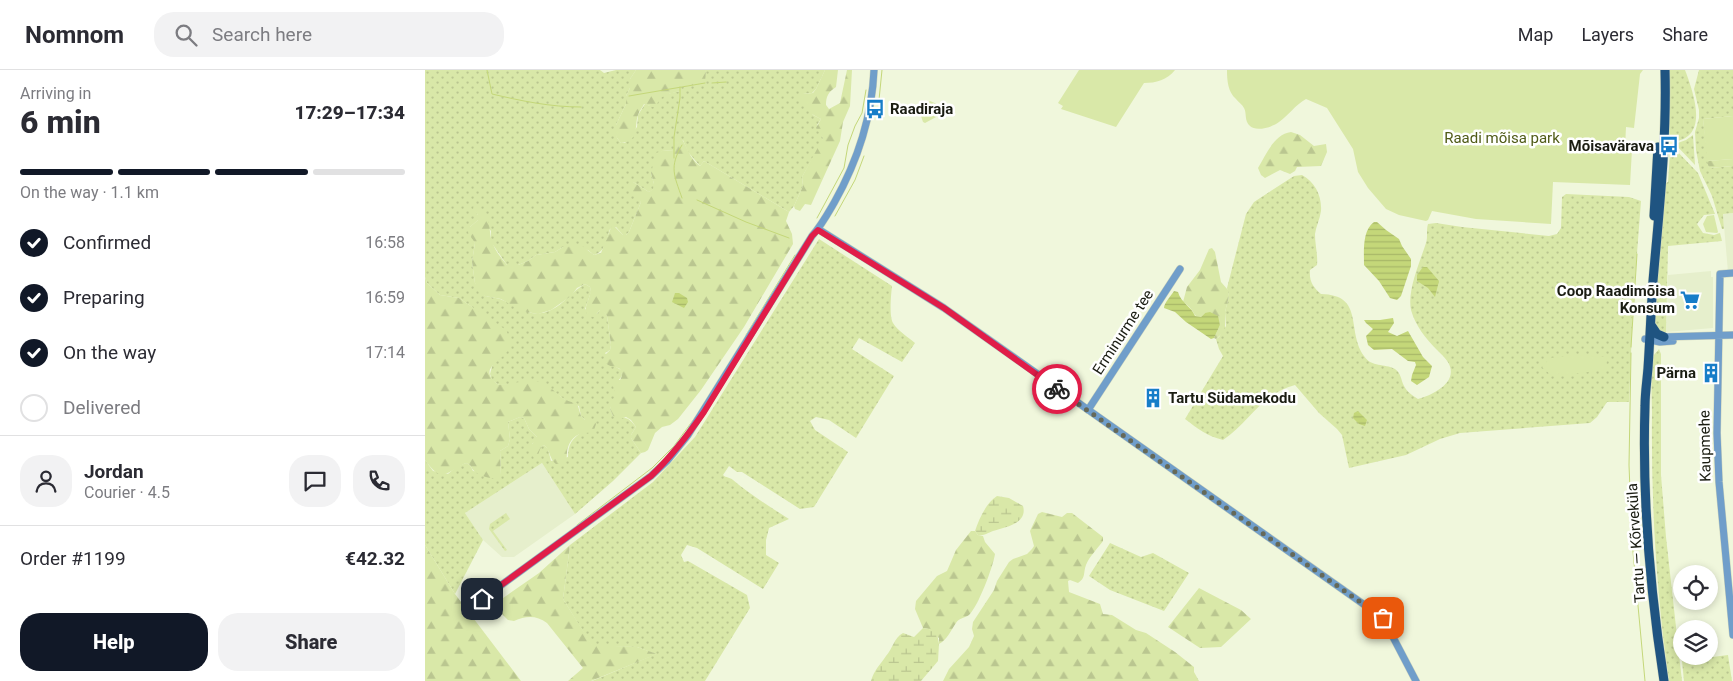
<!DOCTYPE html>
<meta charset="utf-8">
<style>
:root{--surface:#fff;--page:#f2f2f3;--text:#2b2b33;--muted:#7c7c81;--line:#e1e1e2;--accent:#111827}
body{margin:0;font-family:Roboto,sans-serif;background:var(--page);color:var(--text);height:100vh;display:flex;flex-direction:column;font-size:19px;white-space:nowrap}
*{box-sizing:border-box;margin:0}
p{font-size:16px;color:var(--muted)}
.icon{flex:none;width:28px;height:28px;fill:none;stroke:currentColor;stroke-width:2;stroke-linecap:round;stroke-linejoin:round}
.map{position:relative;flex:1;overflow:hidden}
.panel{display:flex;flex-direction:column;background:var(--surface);width:425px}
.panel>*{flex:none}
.tools{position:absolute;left:1248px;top:495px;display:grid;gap:10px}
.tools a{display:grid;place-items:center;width:45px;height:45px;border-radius:50%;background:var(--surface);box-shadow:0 2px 8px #0003;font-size:25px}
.pin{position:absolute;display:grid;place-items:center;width:42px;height:42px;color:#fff;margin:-21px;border-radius:10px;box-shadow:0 2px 8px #0006}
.courier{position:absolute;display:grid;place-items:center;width:50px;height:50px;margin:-25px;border:4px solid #e11d48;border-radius:50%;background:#fff;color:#222;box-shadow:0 1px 6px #0007}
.summary em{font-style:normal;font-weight:800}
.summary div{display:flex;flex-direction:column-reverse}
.summary{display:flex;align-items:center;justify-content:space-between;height:85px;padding:0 20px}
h1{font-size:32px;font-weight:800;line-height:38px}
.bar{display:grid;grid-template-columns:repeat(4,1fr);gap:8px 5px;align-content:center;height:60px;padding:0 20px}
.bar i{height:6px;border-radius:4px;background:var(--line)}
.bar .on{background:var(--accent)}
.bar p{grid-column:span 4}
.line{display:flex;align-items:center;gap:12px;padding:0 20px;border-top:1px solid var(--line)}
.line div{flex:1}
.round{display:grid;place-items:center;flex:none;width:52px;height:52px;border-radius:20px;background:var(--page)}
ol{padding:0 20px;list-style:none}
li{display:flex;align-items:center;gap:15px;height:55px}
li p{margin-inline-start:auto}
li .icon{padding:5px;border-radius:50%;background:var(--accent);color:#fff;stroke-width:4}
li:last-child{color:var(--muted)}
li i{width:28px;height:28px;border:2px solid var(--line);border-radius:50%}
.action{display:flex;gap:10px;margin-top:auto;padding:10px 20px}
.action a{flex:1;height:58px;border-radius:20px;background:var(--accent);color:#fff;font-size:20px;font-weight:800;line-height:58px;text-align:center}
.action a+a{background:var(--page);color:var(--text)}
header{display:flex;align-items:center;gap:30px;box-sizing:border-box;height:70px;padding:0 25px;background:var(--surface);border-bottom:1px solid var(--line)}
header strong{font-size:24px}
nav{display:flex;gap:28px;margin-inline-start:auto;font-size:18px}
.search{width:350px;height:45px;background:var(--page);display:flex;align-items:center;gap:12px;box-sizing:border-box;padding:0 18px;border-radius:20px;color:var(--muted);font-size:19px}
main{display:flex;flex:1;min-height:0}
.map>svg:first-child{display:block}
</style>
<header>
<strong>Nomnom</strong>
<div class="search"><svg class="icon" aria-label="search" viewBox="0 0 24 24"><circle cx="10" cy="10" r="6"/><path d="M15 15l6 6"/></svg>Search here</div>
<nav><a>Map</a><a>Layers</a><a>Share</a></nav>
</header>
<main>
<section class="panel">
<div class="summary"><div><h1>6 min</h1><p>Arriving in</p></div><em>17:29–17:34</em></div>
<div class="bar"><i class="on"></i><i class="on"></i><i class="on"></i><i></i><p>On the way · 1.1 km</p></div>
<ol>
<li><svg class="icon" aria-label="check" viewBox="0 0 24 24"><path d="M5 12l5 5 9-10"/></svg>Confirmed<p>16:58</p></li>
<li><svg class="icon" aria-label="check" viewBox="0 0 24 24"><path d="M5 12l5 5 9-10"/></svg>Preparing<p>16:59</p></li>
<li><svg class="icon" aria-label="check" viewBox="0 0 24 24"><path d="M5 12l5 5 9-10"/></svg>On the way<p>17:14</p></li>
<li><i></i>Delivered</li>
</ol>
<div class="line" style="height:90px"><a class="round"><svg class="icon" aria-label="person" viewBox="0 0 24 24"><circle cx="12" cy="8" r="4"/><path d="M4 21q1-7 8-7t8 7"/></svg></a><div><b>Jordan</b><p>Courier · 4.5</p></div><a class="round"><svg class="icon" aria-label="chat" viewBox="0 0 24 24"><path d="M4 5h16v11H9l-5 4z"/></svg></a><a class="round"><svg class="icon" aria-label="phone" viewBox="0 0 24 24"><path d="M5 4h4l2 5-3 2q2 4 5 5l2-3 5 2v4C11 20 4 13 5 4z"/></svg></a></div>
<div class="line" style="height:65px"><div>Order #1199</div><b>€42.32</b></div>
<div class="action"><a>Help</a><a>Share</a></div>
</section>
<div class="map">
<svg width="1308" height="611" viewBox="0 0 1308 611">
<defs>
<pattern id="grass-dots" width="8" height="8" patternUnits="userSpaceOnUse" patternTransform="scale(1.25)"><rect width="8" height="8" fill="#d9e8a8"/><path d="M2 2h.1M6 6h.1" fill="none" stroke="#bac690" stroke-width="1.8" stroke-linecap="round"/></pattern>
<pattern id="forest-firs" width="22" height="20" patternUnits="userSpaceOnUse" patternTransform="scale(1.25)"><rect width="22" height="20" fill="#d9e8a8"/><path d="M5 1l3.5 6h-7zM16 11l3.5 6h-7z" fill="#bac690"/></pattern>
<pattern id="wetland-marsh" width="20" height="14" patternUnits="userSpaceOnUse" patternTransform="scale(1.25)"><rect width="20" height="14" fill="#d9e8a8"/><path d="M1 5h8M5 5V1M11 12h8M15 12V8" fill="none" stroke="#bac690"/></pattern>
<pattern id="water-rules" width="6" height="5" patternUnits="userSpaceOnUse" patternTransform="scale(1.25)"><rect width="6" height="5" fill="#c4d779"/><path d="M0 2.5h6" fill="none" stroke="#a8b868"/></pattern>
</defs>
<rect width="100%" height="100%" fill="#f0f7dc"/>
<path fill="#e6efcc" d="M 1308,143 L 1308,201 L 1303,202 L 1298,144 Z
M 1286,201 L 1286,207 L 1288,207 L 1288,258 L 1241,262 L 1243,205 Z
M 117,393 L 150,444 L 89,487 L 77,487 L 58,470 L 40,443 Z"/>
<path fill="url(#grass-dots)" d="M 0,0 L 175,0 L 179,3 L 191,0 L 211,0 L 205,9 L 205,18 L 201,26 L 201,34 L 191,55 L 192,68 L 196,73 L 200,73 L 212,57 L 213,45 L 220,34 L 225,36 L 237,25 L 255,21 L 255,17 L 279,13 L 281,0 L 400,0 L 391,19 L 387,23 L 378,24 L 388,45 L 396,49 L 392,55 L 398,68 L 397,72 L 377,107 L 378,116 L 369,136 L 364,142 L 279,91 L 275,96 L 263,82 L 258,70 L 249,80 L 237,81 L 226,103 L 229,114 L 229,119 L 224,122 L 208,112 L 216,132 L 204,162 L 201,165 L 198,165 L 191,157 L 185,159 C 181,170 181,181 169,185 L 163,180 L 138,177 L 130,182 L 111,185 L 103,191 L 93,195 L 82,195 L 66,172 L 66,161 L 49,138 L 53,145 L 53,150 L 45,157 L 50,173 L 47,192 L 50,213 L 60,226 C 65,227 71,228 75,229 C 94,236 105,250 126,240 C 139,234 147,221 160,214 L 165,217 L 166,222 L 160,239 L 172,244 L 175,240 L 178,240 L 182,246 L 186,275 L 185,280 L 180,283 L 191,297 L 196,300 L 197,306 L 193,311 L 188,311 C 188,316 191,318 191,323 C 191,328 187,334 185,339 L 188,346 C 201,349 202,345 211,357 L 206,365 L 206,368 L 216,383 L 188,411 L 150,444 L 117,393 L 40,443 L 58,470 L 30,524 L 0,475 L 0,390 L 8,401 L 23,404 L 31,397 L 41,393 L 45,395 L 48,401 L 76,405 L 75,381 L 83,376 L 85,369 L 83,352 L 95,347 L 99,348 L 104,359 L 112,367 L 112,370 L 107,374 L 116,377 L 119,375 L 123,379 L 126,391 L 143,387 C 143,374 147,369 157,362 L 160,350 L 156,346 L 154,336 L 143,332 L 118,314 L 74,315 L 67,310 L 65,304 L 68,293 L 83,279 L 47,237 L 34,228 L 15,225 L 2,213 L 0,207 Z
M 1243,0 L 1260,0 C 1269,24 1286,71 1244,72 Z
M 1274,0 L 1308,0 L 1308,46 L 1278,49 L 1284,98 L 1308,96 L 1308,143 L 1298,144 L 1299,159 L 1297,159 L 1287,126 L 1275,101 L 1271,80 L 1270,62 L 1274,48 L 1274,40 L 1269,19 Z
M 1268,65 L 1270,95 L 1250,74 L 1261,70 Z
M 1248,77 L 1273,103 L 1290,144 L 1279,145 L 1272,154 L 1278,163 L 1289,165 L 1295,163 L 1297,171 L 1243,176 L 1241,262 L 1237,263 L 1229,254 L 1241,113 L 1243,112 L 1245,82 Z
M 877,105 C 890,112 897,126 896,141 C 895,149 891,156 890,164 C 890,175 893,185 892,195 L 885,200 C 884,211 888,217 896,224 C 940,225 921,260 939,286 C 947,298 959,293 970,299 C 976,303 976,310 979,316 C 982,322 987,325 993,329 C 1007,325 1033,313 1024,294 C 1021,288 1015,283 1011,279 C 1001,269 990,255 986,240 C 982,220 995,192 1001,173 C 1003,167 1001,160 1003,154 L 1011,153 L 1037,157 L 1124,166 L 1132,164 L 1136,158 L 1137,127 L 1141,124 L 1204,127 L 1216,131 L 1208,236 L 1204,332 L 1182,332 L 1172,347 L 1165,353 L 1035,363 L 1015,369 L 981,385 L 924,398 L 917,365 L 912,359 L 894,343 L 870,315 C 837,323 824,353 798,370 C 782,366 773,359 760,349 L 798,286 L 794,279 L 791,269 L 794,267 L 801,256 L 800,242 L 804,226 L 802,218 L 821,144 L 829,132 L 869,106 Z
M 394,169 L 467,216 C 466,225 464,246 468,253 C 473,261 483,267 490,273 L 477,292 L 434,268 L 427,279 L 469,306 L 431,368 L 404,350 L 391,347 L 385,351 L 390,360 L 423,382 L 389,437 L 375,439 L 317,402 L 312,402 L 304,396 L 298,405 C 301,408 305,407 308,410 C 326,425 345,437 364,449 L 344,458 L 341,470 L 341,485 L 354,493 L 338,519 L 272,478 L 262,475 L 256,485 L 259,492 L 263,491 L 322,525 L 325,538 L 280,611 L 167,611 L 231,584 L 212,577 L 167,576 L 138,529 L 145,475 L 228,412 L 270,367 Z
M 1234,279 L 1236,284 L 1236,405 L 1241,467 L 1257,611 L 1244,611 C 1231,521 1226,432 1227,342 C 1227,331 1225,293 1229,285 C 1230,283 1233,281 1234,279 Z
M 81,443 L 85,449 L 68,461 L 82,480 L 80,481 L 64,459 L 65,454 Z
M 685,473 L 716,487 L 728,483 L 764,503 L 739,541 L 685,520 L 664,506 Z
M 1303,585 L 1307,611 L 1259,611 L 1257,591 Z"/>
<path fill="url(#forest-firs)" d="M 211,0 L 281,0 L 280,13 L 255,17 L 255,21 C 245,24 235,24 232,35 L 228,37 L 219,34 C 218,37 214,41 213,45 C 209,56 215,71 196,73 L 192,68 L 190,62 L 191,55 L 201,34 L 201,26 L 205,18 L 205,9 Z
M 400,0 L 413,0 L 411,17 C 403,22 401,27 401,35 L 404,39 L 415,33 L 422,0 L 427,0 L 425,36 L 418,52 L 415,71 L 386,135 L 380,134 L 375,141 L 370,139 L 369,136 L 378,116 L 377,107 L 398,68 L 391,58 L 396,49 C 387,45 375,36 374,26 L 378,24 L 388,23 L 391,19 Z
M 866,62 L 875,65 L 889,76 L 901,74 L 902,82 L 896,96 L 872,97 L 870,101 L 865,104 L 855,100 L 840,108 L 836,105 L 833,98 C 841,85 849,64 866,62 Z
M 254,66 C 263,75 262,86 275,96 L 279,91 L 364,142 L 361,151 L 367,164 L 368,174 L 319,257 L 276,320 L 253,349 L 245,355 L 237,357 L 230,363 L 223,380 L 220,382 L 216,383 L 206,368 L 206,365 L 211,357 L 206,350 L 201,347 L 192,350 L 188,346 L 185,339 C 189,323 193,329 187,313 L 188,310 L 195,310 L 197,306 L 195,299 C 188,295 179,298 179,286 L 185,280 L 186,275 L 182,246 L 177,240 L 175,240 L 169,247 L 163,246 C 156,237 168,227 165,217 L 160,214 L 152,218 L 146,226 L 126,240 L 113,244 L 97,241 L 76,229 L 60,226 L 54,223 L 50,213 L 47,192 L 50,173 L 43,162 L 45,157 L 53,150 L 53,145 L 48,138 L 50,136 C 69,142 62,162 68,174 C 71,182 77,189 82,195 L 93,195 L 103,191 L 111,185 L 130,182 L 138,177 L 156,175 L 169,185 L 176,183 L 187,155 L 190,157 L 198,165 L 201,165 L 204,162 L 216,132 L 203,116 L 204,112 L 208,112 L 224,122 L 228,119 L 229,114 L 226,103 L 231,83 L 237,81 L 249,80 L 249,67 Z
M 1308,89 L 1308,96 L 1284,98 L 1282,91 Z
M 787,178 L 790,182 L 796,212 L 803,220 L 804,226 L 800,242 L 800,261 L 791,269 L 789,268 L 795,255 L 792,246 L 780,243 L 776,247 C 769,247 770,244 766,239 C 764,236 761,234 758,232 L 762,217 L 775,200 L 784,179 Z
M 0,207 L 2,213 L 15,225 L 34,228 L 81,260 C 84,266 87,273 83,280 C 76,292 51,299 74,315 C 88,315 104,307 117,313 C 131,319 136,332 152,333 L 156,346 L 160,350 L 168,349 L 171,354 L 169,360 L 165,363 C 156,362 147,366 143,377 C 141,382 143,387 140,392 L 131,394 C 124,389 126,381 119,375 L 116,377 L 112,387 L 109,388 L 104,379 L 112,367 L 104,359 L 99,348 L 95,347 L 83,352 L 85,369 L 83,376 L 75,381 L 76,405 L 74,409 C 62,408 50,406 45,395 L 41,393 C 20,402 18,415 0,390 Z
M 617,442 L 637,447 L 642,443 L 647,443 L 678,467 L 678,471 C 673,478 664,487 661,495 C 658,503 661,508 653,513 L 645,510 L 643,511 L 644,522 L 675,534 L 678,544 L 687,545 L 711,560 L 721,563 L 750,582 L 769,597 L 769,602 L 774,611 L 518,611 L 524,599 L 544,577 L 549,566 L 547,559 L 548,552 L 569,520 L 572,511 L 584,492 L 588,489 L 602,484 L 607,479 L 609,476 L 605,461 L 613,444 Z
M 546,461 L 550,461 L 553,465 L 558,466 L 560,472 L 570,484 C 568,497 553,537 544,545 C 540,548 534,548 531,553 C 526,560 522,570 514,574 L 514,568 L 504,559 L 498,558 L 490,539 L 491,531 L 512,506 L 522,501 L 531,480 Z
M 0,475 L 30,524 L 96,611 L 0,611 Z
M 145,475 L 138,529 L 167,575 L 212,577 L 232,584 L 166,611 L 143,611 L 158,598 L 122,553 C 111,545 101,546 89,551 L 83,550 L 68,535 L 114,503 Z
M 774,518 L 816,540 L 826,549 L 796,577 L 775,578 L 743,557 Z"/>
<path fill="url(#wetland-marsh)" d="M 572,426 L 584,428 L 598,436 C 603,454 580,457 568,461 C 562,463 560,466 553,465 L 550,461 C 554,449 561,433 572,426 Z
M 498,558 L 504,559 L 512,563 L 514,574 L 513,591 L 496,611 L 446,611 C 449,600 455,595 461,586 C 468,578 469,568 478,563 L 489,567 Z"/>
<path fill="#d9e8a8" d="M 654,0 L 750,0 C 742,10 731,13 719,13 L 691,57 L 636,39 L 638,36 L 633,33 Z
M 802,0 L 1218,0 L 1215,4 L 1209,58 L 1201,57 L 1200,78 L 1207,79 L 1205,115 L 1128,112 L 1126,154 L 1051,149 L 1007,141 L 1003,150 L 1001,151 L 974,145 L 961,139 L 943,118 L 933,102 L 928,79 L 902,38 L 881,29 C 870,35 864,45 854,52 C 848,57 831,62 825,56 C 819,51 822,43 819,38 C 817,34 814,33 811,29 C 803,22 802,11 802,0 Z
M 505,31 L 512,34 L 513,46 L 500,53 L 498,52 L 494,40 Z
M 1308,46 L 1308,89 L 1282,91 L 1278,49 Z
M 1289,145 L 1293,162 L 1292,163 L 1281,162 L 1278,154 L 1282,146 Z
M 1151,285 L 1182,287 L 1181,300 L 1138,305 L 1135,302 L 1132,306 L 1127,306 L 1117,297 L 1125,288 Z"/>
<path fill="url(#water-rules)" d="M 949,152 L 952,152 L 961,160 L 974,169 L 977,176 L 986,189 L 986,196 L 976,226 L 972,230 L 965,228 L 954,211 L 939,195 C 939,181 937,161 949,152 Z
M 998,197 L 1002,197 L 1014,211 L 1010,227 L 1003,218 L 992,211 L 992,205 Z
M 749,221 L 753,222 C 756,233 766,236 770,246 L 776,247 L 780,243 L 785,242 L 793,246 L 795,255 L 789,268 L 786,269 L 761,252 L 750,242 L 739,238 C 739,233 746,226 749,221 Z
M 250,223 L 254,223 L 262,228 L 263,232 L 259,238 L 247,232 Z
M 968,248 L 969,253 L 963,262 L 972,266 L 983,261 L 998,287 L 1007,296 L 1004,307 L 992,315 L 986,311 L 987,305 L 991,295 L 990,292 L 983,291 L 967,279 L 949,280 L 943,275 L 941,266 L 948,259 L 941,253 L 939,250 L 955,250 Z
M 933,341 L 942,350 L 940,356 L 934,354 L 928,348 L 929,343 Z"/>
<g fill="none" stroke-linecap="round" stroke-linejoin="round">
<path stroke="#c4d779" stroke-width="1" d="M 62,0 L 67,24 C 97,31 125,37 156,37
M 287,13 L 301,12
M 204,26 L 280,13
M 454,30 L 457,0
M 257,75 C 244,97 249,105 257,128
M 249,88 L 249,67 L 255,28 L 255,17
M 272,130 L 321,152 L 364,168
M 410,146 L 430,110 L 439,86
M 392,148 L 419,98 L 423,75 L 430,56 L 437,43 L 441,20
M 321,265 L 370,185
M 1206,277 L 1212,184
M 1206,283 L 1204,395 L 1207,471 L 1220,611
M 152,455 L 227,398 L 249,376 L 272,345"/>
<defs>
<path id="minor" d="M 393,159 L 519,238 L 958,548 L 991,611
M 1308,203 L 1295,204 L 1292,363 L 1294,412 L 1308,565
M 1236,267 L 1308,265
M 1220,269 L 1235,272 L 1248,271
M 663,340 L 755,199
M 53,532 L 226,406 L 242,391 L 263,365 L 387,166 C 396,156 402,145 409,133 C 432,92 447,47 449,0"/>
<path id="major" d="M 1229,146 L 1233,77
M 1226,255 L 1232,264 L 1239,267
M 1239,611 C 1225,520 1217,428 1220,336 C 1220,323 1222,311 1223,298 C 1225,269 1226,240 1228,211 C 1234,141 1242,71 1240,0"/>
</defs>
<use href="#minor" stroke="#ced4bc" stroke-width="8"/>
<use href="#major" stroke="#ced4bc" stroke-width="10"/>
<use href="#minor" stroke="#709eca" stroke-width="7"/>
<use href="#major" stroke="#1f5481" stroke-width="9"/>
</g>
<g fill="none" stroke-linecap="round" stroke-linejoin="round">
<path stroke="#656959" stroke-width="5" stroke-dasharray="0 9" d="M 632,319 L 958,548"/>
<path stroke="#e11d48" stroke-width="6" d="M 57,529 L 226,406 C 246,387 263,365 279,342 L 387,166 L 393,160 L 519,238 L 632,319"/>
</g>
<defs>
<symbol id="bus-bare" viewBox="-9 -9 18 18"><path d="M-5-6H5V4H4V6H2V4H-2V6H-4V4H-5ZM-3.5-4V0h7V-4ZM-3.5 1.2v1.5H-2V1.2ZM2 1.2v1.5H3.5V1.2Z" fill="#177dc8" stroke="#fff" stroke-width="2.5" paint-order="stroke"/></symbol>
<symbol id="supermarket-bare" viewBox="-9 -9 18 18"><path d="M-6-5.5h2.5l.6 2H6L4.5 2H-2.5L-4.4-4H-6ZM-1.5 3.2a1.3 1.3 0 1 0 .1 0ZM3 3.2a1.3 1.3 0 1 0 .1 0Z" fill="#177dc8" stroke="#fff" stroke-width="2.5" paint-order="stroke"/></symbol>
<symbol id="building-bare" viewBox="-9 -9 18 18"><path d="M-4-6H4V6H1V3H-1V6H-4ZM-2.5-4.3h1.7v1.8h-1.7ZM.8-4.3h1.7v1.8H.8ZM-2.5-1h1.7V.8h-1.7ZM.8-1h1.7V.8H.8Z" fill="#177dc8" stroke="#fff" stroke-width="2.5" paint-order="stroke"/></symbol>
</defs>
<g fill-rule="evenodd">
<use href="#bus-bare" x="436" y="25" width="28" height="28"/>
<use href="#bus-bare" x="1230" y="62" width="28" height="28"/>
<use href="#supermarket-bare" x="1251" y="216" width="28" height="28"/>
<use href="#building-bare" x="1272" y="289" width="28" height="28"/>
<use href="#building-bare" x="714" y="314" width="28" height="28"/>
</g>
<g text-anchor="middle" stroke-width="5" stroke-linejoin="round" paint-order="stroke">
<g font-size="15" font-weight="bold" fill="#1a1c12" stroke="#fff" text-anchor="end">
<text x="465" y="44" text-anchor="start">Raadiraja</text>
<text x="1229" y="81">Mõisavärava</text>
<text x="1250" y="226">Coop Raadimõisa<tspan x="1250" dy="17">Konsum</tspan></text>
<text x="1271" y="308">Pärna</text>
<text x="743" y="333" text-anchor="start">Tartu Südamekodu</text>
</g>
<g font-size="15" fill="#505b18" stroke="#fff">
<text x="1077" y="73">Raadi mõisa park</text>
</g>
<g font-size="15" fill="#1a1c12" stroke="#fff">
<text transform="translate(698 262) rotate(-57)" y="5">Erminurme tee</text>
<text transform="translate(1280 376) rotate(-91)" y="5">Kaupmehe</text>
<text transform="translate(1211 473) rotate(-94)" y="5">Tartu — Kõrveküla</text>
</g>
</g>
</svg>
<div class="tools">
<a><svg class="icon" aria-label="locate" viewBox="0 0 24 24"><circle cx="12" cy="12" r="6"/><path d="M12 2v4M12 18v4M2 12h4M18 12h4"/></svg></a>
<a><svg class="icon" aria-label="layers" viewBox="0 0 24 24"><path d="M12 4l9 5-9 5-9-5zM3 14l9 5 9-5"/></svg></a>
</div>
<div class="pin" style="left:958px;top:548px;background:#ea580c"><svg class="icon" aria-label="bag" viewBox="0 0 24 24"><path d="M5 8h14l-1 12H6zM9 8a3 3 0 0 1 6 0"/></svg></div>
<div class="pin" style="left:57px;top:529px;background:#1f2937"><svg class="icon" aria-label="home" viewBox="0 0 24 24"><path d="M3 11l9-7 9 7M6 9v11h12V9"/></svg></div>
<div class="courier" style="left:632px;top:319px"><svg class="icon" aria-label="bike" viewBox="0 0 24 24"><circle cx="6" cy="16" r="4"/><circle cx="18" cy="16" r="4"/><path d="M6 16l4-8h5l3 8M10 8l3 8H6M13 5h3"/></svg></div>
</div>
</main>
